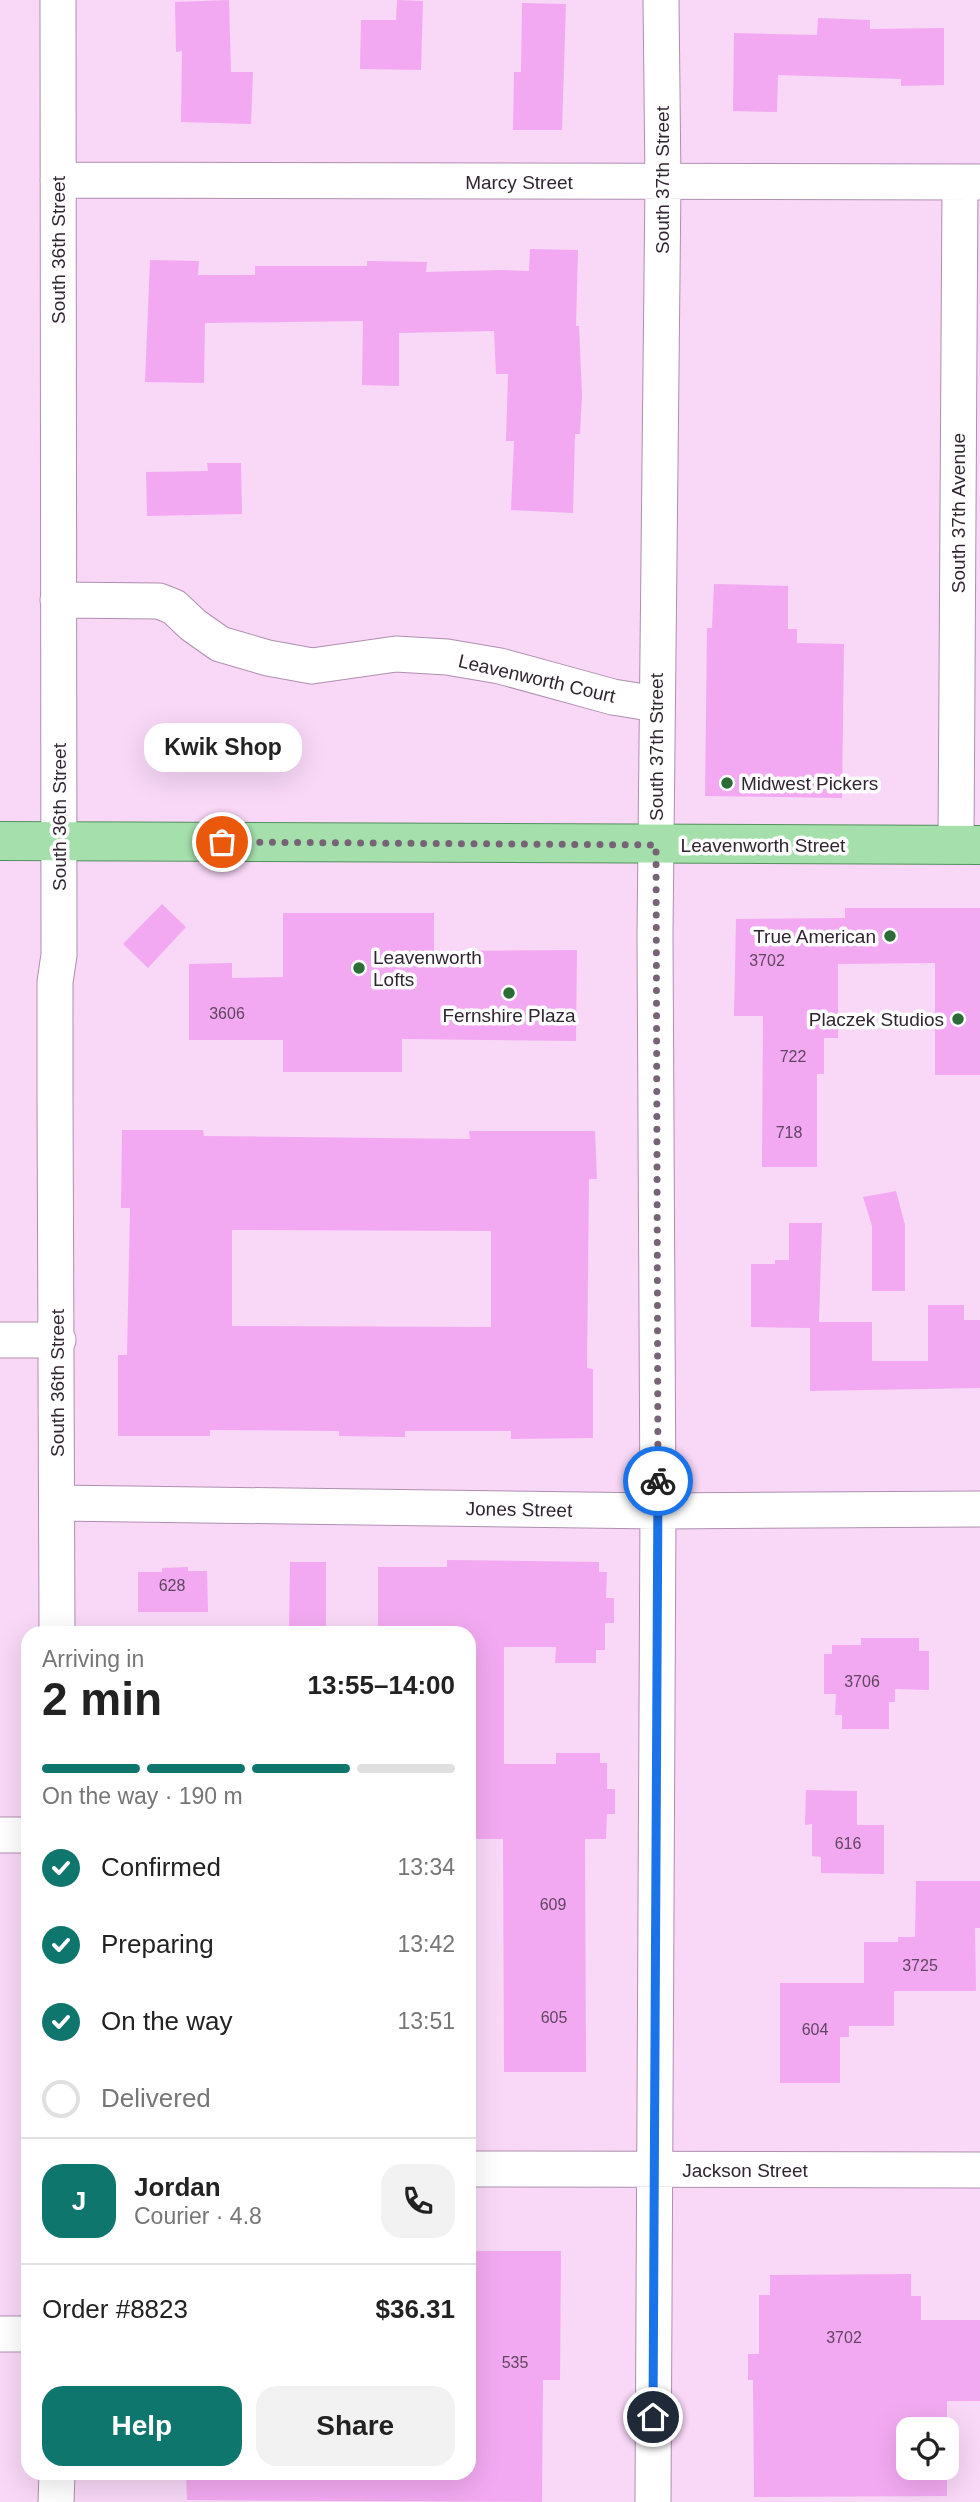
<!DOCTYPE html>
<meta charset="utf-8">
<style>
:root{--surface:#fff;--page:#f2f2f2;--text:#222;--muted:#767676;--line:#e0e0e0;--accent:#0f766e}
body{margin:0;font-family:Helvetica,sans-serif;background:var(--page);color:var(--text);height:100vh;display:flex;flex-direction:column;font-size:26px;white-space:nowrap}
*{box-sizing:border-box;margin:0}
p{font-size:23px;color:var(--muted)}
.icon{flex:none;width:38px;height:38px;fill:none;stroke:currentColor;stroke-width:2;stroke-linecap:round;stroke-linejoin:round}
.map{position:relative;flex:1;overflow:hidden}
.details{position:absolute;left:21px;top:1626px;width:455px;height:854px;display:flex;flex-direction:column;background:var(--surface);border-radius:21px;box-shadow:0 7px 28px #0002}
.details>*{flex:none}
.tools{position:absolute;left:896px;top:2417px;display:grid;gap:14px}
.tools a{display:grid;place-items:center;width:63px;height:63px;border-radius:14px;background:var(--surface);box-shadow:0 7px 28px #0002;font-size:35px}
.pin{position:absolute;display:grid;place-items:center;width:60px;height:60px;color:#fff;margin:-30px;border:4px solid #fff;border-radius:50%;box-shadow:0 2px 7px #0007}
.courier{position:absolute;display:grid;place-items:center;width:70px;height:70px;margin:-35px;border:5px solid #1a73e8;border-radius:50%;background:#fff;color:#222;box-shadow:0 2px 9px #0007}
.bubble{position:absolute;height:49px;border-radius:21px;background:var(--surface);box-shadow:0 7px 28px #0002;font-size:23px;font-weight:600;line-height:49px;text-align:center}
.head em{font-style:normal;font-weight:600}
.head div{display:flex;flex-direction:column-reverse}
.head{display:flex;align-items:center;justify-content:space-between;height:119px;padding:0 21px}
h1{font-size:46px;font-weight:600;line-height:52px}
.bar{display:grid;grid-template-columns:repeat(4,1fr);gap:10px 7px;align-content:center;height:84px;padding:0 21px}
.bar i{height:9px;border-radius:5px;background:var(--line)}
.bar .selected{background:var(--accent)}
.bar p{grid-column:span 4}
.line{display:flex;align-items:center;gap:18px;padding:0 21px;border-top:2px solid var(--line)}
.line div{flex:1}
.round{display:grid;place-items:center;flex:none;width:74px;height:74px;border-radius:21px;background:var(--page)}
ol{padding:0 21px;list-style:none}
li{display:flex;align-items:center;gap:21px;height:77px}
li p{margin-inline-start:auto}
li .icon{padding:7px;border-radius:50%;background:var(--accent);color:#fff;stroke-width:4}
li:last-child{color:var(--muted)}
li i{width:38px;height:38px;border:4px solid var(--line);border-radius:50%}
.primary-button{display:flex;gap:14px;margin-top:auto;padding:14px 21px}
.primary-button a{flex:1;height:80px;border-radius:21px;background:var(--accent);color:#fff;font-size:28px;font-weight:600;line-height:80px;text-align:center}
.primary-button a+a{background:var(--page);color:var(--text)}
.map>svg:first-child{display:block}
</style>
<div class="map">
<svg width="980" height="2502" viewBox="0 0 980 2502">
<rect width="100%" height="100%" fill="#f8d7f7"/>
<path fill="#f2a9f1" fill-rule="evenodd" d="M 229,0 L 231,72 L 253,72 L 251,124 L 181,122 L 182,51 L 176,52 L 175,2 Z
M 397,0 L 423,1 L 421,70 L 360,69 L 361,20 L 396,20 Z
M 522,3 L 566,4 L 562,130 L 513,130 L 514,72 L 521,72 Z
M 818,18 L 870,20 L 870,29 L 944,28 L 944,85 L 901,86 L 901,79 L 778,75 L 777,112 L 733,111 L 734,33 L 817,35 Z
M 530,249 L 578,250 L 576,326 L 579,326 L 582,395 L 580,434 L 575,434 L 573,513 L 511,510 L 514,441 L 506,441 L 508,374 L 496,374 L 494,331 L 399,333 L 399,386 L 362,385 L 363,321 L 205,323 L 204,383 L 145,382 L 150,260 L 199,261 L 198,275 L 255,275 L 255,266 L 367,266 L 367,261 L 427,262 L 426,272 L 501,270 L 529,271 Z
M 207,463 L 241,463 L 242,514 L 147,516 L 146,472 L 208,471 Z
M 714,584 L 788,586 L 788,629 L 797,629 L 797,643 L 844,644 L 842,798 L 705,796 L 707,628 L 712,628 Z
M 162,904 L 186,927 L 148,968 L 123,944 Z
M 845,908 L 980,908 L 980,1075 L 935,1075 L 935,963 L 838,964 L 838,1038 L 824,1038 L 824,1074 L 817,1074 L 817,1167 L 762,1167 L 763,1016 L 734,1016 L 736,919 L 845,918 Z
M 283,913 L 434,913 L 434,951 L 577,950 L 576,1041 L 402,1039 L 402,1072 L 283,1072 L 283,1040 L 189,1040 L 189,964 L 232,963 L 232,978 L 283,977 Z
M 122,1130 L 203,1130 L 204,1136 L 470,1139 L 469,1131 L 595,1131 L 597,1179 L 589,1179 L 587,1368 L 593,1369 L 593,1438 L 511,1439 L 511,1431 L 405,1431 L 405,1437 L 339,1436 L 339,1431 L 210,1430 L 210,1436 L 118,1436 L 118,1355 L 127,1355 L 130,1208 L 121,1208 ZM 232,1230 L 491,1231 L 491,1327 L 232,1326 Z
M 896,1191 L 905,1225 L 905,1291 L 872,1291 L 872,1226 L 863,1197 Z
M 789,1223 L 822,1223 L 819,1322 L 872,1322 L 872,1361 L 928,1361 L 928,1305 L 964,1305 L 964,1320 L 980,1320 L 980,1388 L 810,1391 L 810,1328 L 751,1327 L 751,1264 L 775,1264 L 775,1260 L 789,1260 Z
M 447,1560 L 599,1562 L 599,1572 L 607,1572 L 606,1598 L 614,1598 L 614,1623 L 605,1623 L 605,1650 L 596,1650 L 596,1663 L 555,1663 L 556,1647 L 504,1647 L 504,1764 L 556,1764 L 556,1753 L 600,1753 L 600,1763 L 607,1763 L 607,1789 L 615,1789 L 615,1814 L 607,1814 L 606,1839 L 585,1839 L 586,2072 L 504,2072 L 503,1839 L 469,1839 L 469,1633 L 378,1633 L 378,1567 L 447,1567 Z
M 290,1562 L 326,1562 L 326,1633 L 289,1633 Z
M 188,1567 L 188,1571 L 207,1571 L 208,1612 L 138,1612 L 138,1572 L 162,1572 L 162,1568 Z
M 861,1638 L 919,1638 L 919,1651 L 929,1651 L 929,1690 L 895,1689 L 895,1702 L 889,1702 L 889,1729 L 842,1729 L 842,1715 L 835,1715 L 836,1694 L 824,1694 L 824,1654 L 832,1654 L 832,1645 L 861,1645 Z
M 806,1790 L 857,1791 L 857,1825 L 884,1825 L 884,1874 L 821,1873 L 821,1857 L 812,1856 L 812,1824 L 805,1825 Z
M 916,1881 L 980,1881 L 980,1928 L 975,1928 L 976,1991 L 894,1991 L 894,2026 L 849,2026 L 849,2037 L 840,2037 L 840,2083 L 780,2083 L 780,1983 L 864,1983 L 864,1942 L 898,1942 L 898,1937 L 915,1937 Z
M 469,2251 L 561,2251 L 560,2380 L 543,2380 L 542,2502 L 187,2500 L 186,2473 L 469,2473 L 469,2345 L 473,2345 L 473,2287 L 469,2287 Z
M 911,2274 L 911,2296 L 921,2296 L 921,2320 L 980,2320 L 980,2401 L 947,2401 L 947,2496 L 754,2497 L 753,2380 L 748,2380 L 748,2354 L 759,2354 L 759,2295 L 770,2295 L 770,2275 ZM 908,2429 L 947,2429 L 947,2468 L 908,2468 Z"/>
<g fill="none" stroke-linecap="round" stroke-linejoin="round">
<defs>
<path id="minor" d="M 58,180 L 980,182
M 58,600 L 159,601 L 174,607 L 193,625 L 220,644 L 268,658 L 312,666 L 396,654 L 447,657 L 500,666 L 613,697 L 656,704
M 956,845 L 960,182
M 0,1340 L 58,1340
M 58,1503 L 658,1511 L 980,1509
M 57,1633 L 55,1092 L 55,982 L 59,955 L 58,0
M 0,1835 L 28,1835
M 469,2169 L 980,2170
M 0,2334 L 28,2334
M 56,2502 L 57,2473
M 653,2502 L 658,1511 L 655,934 L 663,182 L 661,0"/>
<path id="major" d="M 0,841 L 980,845"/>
</defs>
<use href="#minor" stroke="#ae8fae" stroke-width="37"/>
<use href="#major" stroke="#54905d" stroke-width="40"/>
<use href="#minor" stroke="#fff" stroke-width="35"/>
<use href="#major" stroke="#a4dfac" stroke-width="38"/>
</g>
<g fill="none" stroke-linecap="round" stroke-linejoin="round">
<path stroke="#776376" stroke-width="7" stroke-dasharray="0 12.6" d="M 222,842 L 656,845 L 658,1481"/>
<path stroke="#1a73e8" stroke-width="9" d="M 653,2417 L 658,1481"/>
</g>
<g fill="#2c6d37" stroke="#fff" stroke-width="2.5">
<circle cx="727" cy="783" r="7"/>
<circle cx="890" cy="936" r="7"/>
<circle cx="359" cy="968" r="7"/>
<circle cx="509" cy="993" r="7"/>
<circle cx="958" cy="1019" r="7"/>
</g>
<g text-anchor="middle" stroke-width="7" stroke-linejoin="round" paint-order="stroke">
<g font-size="16" fill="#614661">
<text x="767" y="966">3702</text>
<text x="227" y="1019">3606</text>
<text x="793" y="1062">722</text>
<text x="789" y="1138">718</text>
<text x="172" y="1591">628</text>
<text x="862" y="1687">3706</text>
<text x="848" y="1849">616</text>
<text x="553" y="1910">609</text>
<text x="920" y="1971">3725</text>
<text x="554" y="2023">605</text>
<text x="815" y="2035">604</text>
<text x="844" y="2343">3702</text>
<text x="515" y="2368">535</text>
</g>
<g font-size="19" fill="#312531" stroke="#fff">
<text transform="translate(662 180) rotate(-90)" y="7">South 37th Street</text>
<text x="519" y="189">Marcy Street</text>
<text transform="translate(58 250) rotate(-90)" y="7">South 36th Street</text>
<text transform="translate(958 513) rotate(-90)" y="7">South 37th Avenue</text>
<text transform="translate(537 678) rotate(13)" y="7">Leavenworth Court</text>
<text transform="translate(656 747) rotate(-90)" y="7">South 37th Street</text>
<text transform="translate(59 817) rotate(-90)" y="7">South 36th Street</text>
<text x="763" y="852">Leavenworth Street</text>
<text transform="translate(57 1383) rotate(-90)" y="7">South 36th Street</text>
<text transform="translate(519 1509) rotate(1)" y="7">Jones Street</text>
<text x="745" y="2177">Jackson Street</text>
</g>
<g font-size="19" fill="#312531" stroke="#fff" text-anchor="start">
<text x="741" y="790">Midwest Pickers</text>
<text x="876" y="943" text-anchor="end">True American</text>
<text x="373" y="964">Leavenworth<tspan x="373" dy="22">Lofts</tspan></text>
<text x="509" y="1022" text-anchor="middle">Fernshire Plaza</text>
<text x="944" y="1026" text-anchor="end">Placzek Studios</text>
</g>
</g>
</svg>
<div class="tools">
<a><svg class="icon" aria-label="locate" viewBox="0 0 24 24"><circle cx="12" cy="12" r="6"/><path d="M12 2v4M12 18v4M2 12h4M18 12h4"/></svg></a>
</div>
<div class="pin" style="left:222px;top:842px;background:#ea580c"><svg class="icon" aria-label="bag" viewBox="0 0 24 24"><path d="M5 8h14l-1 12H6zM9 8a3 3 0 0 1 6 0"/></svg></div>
<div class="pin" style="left:653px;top:2417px;background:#1f2937"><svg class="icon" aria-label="home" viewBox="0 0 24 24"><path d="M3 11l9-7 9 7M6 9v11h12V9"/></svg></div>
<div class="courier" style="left:658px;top:1481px"><svg class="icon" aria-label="bike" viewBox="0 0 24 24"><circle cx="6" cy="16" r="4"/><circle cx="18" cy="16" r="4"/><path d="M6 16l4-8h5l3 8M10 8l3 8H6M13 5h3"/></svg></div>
<div class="bubble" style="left:144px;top:723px;width:158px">Kwik Shop</div>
<section class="details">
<div class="head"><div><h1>2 min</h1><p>Arriving in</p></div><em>13:55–14:00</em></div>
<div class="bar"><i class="selected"></i><i class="selected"></i><i class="selected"></i><i></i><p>On the way · 190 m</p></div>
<ol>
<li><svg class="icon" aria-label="check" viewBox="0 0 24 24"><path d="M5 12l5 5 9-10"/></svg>Confirmed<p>13:34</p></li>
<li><svg class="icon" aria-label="check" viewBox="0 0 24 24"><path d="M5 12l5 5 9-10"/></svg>Preparing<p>13:42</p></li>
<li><svg class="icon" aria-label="check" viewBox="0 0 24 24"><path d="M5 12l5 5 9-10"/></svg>On the way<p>13:51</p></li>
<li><i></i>Delivered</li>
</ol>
<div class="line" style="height:126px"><b class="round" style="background:var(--accent);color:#fff">J</b><div><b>Jordan</b><p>Courier · 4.8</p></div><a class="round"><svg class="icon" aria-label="phone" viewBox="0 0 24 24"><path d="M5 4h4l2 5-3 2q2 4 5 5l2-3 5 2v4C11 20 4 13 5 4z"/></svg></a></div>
<div class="line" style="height:91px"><div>Order #8823</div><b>$36.31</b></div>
<div class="primary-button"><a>Help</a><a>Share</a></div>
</section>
</div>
